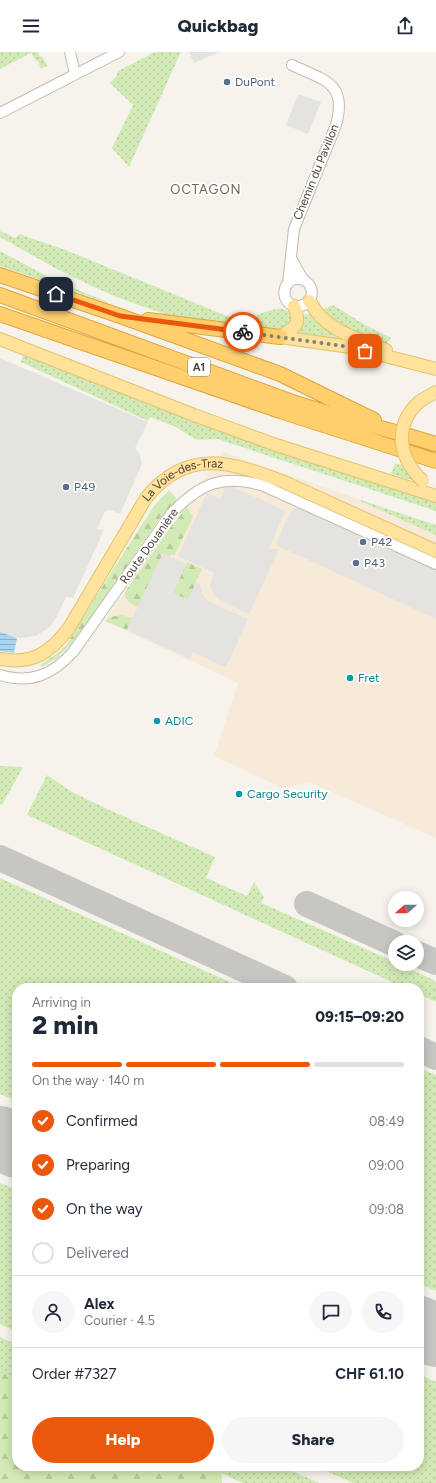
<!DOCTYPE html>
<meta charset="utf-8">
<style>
:root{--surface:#fff;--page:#f6f6f7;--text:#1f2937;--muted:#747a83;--line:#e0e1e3;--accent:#ea580c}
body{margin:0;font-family:Figtree,sans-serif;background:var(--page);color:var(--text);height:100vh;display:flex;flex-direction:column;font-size:15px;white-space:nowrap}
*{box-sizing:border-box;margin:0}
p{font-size:13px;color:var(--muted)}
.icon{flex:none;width:22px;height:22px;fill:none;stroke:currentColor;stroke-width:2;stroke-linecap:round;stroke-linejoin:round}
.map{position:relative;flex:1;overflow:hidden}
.side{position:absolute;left:12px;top:931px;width:412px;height:488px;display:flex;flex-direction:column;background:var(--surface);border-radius:16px;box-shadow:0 2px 10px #0003}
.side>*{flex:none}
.needle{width:26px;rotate:249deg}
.buttons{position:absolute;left:388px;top:839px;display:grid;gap:8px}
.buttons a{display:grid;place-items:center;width:36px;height:36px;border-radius:50%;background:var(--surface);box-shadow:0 2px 10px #0003;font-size:20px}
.pin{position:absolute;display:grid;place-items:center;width:34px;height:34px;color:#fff;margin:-17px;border-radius:8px;box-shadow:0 2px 6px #0006}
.courier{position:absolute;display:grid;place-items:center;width:40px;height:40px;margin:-20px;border:3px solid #ea580c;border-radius:50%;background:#fff;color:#222;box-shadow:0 1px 5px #0007}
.headline em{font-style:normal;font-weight:800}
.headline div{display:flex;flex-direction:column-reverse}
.headline{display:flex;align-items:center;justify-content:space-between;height:68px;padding:0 20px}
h1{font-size:26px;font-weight:800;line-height:30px}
.bar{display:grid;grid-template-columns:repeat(4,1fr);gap:6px 4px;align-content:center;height:48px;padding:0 20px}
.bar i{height:5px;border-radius:3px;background:var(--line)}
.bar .selected{background:var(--accent)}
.bar p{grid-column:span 4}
.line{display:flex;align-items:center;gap:10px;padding:0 20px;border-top:1px solid var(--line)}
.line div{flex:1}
.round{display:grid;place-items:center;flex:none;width:42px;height:42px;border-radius:21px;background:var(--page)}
ol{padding:0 20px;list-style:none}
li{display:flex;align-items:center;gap:12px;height:44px}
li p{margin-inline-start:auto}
li .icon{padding:4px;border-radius:50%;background:var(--accent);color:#fff;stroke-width:4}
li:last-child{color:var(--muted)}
li i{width:22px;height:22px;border:2px solid var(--line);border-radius:50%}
.primary-button{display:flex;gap:8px;margin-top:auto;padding:8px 20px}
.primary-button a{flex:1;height:46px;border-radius:24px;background:var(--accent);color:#fff;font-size:16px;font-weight:800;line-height:46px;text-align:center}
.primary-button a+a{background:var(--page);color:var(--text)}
header{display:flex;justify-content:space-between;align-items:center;height:52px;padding:0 20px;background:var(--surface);font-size:18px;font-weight:800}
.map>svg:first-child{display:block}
</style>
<header><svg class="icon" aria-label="menu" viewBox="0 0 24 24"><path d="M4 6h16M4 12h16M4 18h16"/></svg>Quickbag<svg class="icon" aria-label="share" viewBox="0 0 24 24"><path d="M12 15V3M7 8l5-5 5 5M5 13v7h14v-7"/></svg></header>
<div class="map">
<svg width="436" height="1431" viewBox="0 0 436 1431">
<defs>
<pattern id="green-dots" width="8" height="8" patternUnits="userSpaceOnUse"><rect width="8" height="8" fill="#d2eab5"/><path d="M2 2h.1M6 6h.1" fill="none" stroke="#b6ca9c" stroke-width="1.8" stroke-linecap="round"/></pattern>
<pattern id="forest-firs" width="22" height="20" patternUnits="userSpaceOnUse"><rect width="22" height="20" fill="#d2eab5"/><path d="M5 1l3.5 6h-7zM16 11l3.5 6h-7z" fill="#b6ca9c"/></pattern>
<pattern id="water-rules" width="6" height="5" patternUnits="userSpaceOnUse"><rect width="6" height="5" fill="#a9d4f2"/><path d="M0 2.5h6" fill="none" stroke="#8caec5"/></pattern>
</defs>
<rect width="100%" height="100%" fill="#f6f3ec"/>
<path fill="#f7ead8" d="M 223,400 L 436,474 L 436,786 L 309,730 L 284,737 L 214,704 L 238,631 L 105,569 Z"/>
<path fill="url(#green-dots)" d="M 0,0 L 38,0 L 40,5 L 42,4 L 47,14 L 41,17 L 38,9 L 36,9 L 31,1 L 0,17 Z
M 155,0 L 181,0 L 129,115 L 112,96 L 133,53 L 110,31 L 116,25 L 118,19 Z
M 0,179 L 16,186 L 19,182 L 63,197 L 227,264 C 234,266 241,268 249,266 C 264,262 283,248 294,266 L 292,272 L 282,279 L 203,272 L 182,265 L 167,263 L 114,244 L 92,234 L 55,216 L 0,185 Z
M 0,199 L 54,228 L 117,254 L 0,214 Z
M 333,253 L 364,272 L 391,286 L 387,292 L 362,285 L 322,262 L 324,257 Z
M 314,261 L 354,291 L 298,282 L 303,267 L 303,263 Z
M 23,303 L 143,349 L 278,398 L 436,450 L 436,459 L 218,387 L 197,388 L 174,374 L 150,365 L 148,369 L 21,310 Z
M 395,411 L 403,413 L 414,429 L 391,422 Z
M 361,448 L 436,473 L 436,483 L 360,449 Z
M 0,714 L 23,715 L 2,753 L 0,752 Z
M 47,723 L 72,740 L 105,756 L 215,805 L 206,826 L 247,844 L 254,830 L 264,845 L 261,851 L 395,910 L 395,912 L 398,912 L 432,927 L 436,931 L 436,950 L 419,942 L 419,936 L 405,936 L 27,763 Z
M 0,826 L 243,936 L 17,936 L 17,1049 L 0,1042 Z
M 419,1016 L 436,1023 L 436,1239 L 419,1231 Z
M 0,1131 L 17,1138 L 17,1280 L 0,1272 Z
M 0,1285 L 17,1293 L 17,1414 L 282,1414 L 319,1431 L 243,1431 L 221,1421 L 222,1431 L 0,1431 Z
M 419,1322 L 436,1330 L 436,1431 L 353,1431 L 315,1414 L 419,1414 Z"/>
<path fill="url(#forest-firs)" d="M 169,438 L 177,447 L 160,466 L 76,587 L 57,606 L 42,615 L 40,613 L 59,600 L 67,592 L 112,519 L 154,454 Z
M 187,455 L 193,465 L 174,504 L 171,502 L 170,504 L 163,501 L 138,555 C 130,552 125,549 125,540 L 170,476 Z
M 187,510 L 202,517 L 188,548 L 173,541 Z
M 121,563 L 132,566 L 127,578 L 105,569 L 111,565 Z
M 0,1320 L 17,1328 L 17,1414 L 206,1414 L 221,1421 L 222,1431 L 0,1431 Z"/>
<path fill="#e5e3e0" d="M 189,0 L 219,0 L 194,11 Z
M 298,42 L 321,50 L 308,82 L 286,73 Z
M 0,306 L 148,370 L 135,396 L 139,401 L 142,412 L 120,462 L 110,458 L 105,459 L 97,477 L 104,478 L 73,546 L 66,545 L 56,566 L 50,575 L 36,584 L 21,586 L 14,585 L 0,580 Z
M 227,432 L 285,459 L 269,497 L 279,497 L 249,562 L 221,549 L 214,543 L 210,533 L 214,521 L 178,504 L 207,441 L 220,447 Z
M 297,454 L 436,518 L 436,567 L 276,493 L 289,462 Z
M 163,501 L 186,512 L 173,541 L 188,548 L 196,530 L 200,532 L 202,542 L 209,550 L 248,567 L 229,609 L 225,615 L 193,600 L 190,607 L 127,578 Z"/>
<path fill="url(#water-rules)" d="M 0,580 L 17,586 L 14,601 L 0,599 Z"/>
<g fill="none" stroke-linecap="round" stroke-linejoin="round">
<path stroke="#c8c6c3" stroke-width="26" d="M 0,806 L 285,936
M 307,852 L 395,892
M 417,902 L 436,910
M 419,997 L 436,1005
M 0,1086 L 17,1094
M 419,1276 L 436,1284"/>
<path stroke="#c8c6c3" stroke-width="64" d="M 0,1086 L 17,1094
M 419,1276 L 436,1283"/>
<defs>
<path id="minor" d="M 70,0 L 75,22
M 0,61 L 119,0
M 291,206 C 295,213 299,222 304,228 C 306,230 309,231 310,234 C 315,243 309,254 298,254 C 278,255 280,221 304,228
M 288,231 L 294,177 L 336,73 C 348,30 323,28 292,13
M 0,623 C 31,632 52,623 73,600 L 171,462 C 199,432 223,421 264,434 L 436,512"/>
<g id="major">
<path d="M 309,249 C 312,252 314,256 316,259 C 332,280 363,289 386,298"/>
<path d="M 280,285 L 350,295 L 436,317"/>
<path d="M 280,285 C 295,275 302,273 294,254"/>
<path d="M 0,287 L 194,363 L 276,393 L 436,444"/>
<path d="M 420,349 L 436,340"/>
<path id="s1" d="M 0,607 C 32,613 50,601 69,576 L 146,446 C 187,395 231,410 284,430 L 436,499"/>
</g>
<path id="highway" d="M 0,223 L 120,264 L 280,322 L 374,368
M 0,243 L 295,351 L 347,367 L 399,381 L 436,392
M 0,262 L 280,359 L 436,409
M 148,268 L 280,285"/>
</defs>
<use href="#minor" stroke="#c2bbae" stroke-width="12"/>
<use href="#major" stroke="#e6c16a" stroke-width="14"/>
<use href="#highway" stroke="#e0a43c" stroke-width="16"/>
<use href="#minor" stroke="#fff" stroke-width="10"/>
<use href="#major" stroke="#ffe39c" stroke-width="12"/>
<use href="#highway" stroke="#ffcf6e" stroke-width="14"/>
<defs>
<path id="major-bridge" d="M 420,349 C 393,373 398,406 423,429"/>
</defs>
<use href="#major-bridge" stroke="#e6c16a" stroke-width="14" stroke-linecap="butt"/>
<use href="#major-bridge" stroke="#ffe39c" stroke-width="12"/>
</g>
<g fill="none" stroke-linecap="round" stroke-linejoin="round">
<path stroke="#878178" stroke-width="4" stroke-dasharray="0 7.2" d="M 243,280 L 350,295 L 365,299"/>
<path stroke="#ea580c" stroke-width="5" d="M 56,242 L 120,264 L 243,280"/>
</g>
<g fill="#5c6f8a" stroke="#fff" stroke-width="1.5">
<circle cx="227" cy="30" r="4"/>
<circle cx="66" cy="435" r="4"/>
<circle cx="363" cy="490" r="4"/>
<circle cx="356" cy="511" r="4"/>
</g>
<g fill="#0f9aa8" stroke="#fff" stroke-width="1.5">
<circle cx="350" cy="626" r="4"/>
<circle cx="157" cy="669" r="4"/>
<circle cx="239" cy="742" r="4"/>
</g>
<g text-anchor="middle" stroke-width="3.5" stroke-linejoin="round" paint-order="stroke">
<rect fill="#fff" stroke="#817c74" stroke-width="1" x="188" y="306" width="22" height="18" rx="3"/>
<g font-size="11" font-weight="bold" fill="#4b4439">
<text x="199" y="319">A1</text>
</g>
<g font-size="12" fill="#4e5e75" stroke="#fff" text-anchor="start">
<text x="235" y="34">DuPont</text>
<text x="74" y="439">P49</text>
<text x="371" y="494">P42</text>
<text x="364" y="515">P43</text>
</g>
<g font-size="12" fill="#4b4439" stroke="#fff">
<text transform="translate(316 120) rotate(-68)" y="4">Chemin du Pavillon</text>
<text dy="4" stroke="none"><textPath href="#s1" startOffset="275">La Voie-des-Traz</textPath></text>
<text transform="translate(149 494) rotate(-54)" y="4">Route Douanière</text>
</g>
<g font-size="12" fill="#0d838f" stroke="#fff" text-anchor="start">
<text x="358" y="630">Fret</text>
<text x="165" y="673">ADIC</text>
<text x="247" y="746">Cargo Security</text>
</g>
<g font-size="13" letter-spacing="1" fill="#6e6250" stroke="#fff">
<text x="206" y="142">OCTAGON</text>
</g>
</g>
</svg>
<div class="buttons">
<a><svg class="needle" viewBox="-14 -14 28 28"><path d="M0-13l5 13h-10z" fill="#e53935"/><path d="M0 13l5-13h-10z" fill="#747a83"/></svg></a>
<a><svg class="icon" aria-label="layers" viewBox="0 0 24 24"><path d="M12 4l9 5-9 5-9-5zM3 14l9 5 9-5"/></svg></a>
</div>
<div class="pin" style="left:365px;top:299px;background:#ea580c"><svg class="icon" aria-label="bag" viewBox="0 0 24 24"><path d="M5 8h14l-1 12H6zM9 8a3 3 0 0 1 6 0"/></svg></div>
<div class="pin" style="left:56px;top:242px;background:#1f2937"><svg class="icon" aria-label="home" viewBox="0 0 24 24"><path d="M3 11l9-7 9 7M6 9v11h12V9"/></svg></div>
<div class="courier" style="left:243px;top:280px"><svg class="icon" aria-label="bike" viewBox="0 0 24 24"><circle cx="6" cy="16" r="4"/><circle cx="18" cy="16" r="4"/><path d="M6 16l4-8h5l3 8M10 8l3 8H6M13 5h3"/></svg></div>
<section class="side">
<div class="headline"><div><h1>2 min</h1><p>Arriving in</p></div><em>09:15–09:20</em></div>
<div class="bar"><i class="selected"></i><i class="selected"></i><i class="selected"></i><i></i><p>On the way · 140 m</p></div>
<ol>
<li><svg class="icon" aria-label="check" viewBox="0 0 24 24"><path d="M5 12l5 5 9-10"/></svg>Confirmed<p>08:49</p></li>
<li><svg class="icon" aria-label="check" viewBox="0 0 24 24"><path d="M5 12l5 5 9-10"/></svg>Preparing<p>09:00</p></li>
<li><svg class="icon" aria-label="check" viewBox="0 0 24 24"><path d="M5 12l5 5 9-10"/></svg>On the way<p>09:08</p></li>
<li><i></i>Delivered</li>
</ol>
<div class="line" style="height:72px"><a class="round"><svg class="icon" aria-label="person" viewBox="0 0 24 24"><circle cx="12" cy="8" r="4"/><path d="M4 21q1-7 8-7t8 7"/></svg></a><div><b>Alex</b><p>Courier · 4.5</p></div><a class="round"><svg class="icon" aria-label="chat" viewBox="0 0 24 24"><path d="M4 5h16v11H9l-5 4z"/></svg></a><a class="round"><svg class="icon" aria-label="phone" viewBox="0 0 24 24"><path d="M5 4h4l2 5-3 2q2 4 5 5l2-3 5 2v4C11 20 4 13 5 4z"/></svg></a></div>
<div class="line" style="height:52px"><div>Order #7327</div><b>CHF 61.10</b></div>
<div class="primary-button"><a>Help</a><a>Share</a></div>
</section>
</div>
